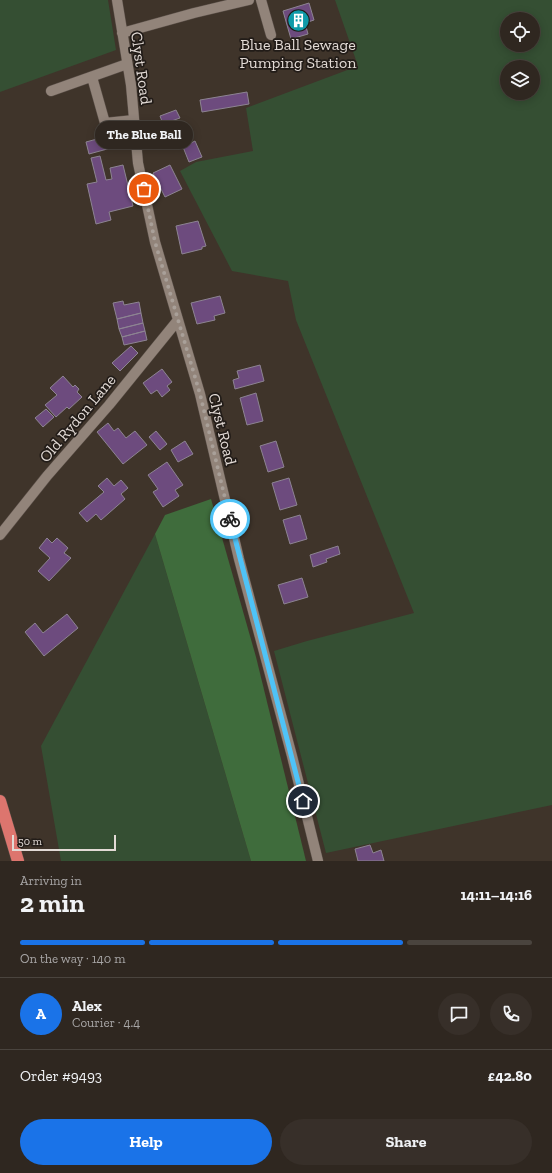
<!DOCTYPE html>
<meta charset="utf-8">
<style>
:root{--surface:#2f2720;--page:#372f29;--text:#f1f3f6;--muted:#a7a5a5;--line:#4a443e;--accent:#1a73e8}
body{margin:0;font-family:"Zilla Slab",serif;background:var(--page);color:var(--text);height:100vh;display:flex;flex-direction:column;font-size:15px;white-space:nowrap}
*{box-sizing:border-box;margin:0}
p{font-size:13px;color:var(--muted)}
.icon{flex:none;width:22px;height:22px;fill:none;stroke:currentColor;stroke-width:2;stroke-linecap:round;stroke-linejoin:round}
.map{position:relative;height:861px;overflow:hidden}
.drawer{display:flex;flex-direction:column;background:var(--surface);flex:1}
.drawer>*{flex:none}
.fabs{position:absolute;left:500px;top:12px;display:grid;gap:8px}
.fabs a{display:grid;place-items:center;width:40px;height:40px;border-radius:50%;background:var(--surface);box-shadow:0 2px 10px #0003,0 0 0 1px var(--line);font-size:20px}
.scale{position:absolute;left:12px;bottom:10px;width:104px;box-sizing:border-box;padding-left:4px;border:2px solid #e2dad5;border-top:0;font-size:11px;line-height:14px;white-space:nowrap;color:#e2dad5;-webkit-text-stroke:3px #221c18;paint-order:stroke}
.pin{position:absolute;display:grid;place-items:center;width:34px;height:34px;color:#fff;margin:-17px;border:2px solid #fff;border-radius:50%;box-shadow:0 1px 4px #0007}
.courier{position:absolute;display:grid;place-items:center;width:40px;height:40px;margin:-20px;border:3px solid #4fc3f7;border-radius:50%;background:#fff;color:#222;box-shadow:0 1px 5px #0007}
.bubble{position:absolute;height:28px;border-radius:14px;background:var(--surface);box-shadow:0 2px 10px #0003,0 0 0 1px var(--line);font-size:13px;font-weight:700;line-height:28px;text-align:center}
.head em{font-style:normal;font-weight:700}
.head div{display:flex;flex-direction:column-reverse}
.head{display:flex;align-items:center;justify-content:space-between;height:68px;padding:0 20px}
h1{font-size:26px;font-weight:700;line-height:30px}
.bar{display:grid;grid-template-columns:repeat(4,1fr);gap:6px 4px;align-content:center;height:48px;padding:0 20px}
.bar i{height:5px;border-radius:3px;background:var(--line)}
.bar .on{background:var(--accent)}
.bar p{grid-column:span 4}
.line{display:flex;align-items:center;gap:10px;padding:0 20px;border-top:1px solid var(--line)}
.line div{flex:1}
.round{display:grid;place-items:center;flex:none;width:42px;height:42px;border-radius:21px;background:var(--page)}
.cta{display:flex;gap:8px;margin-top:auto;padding:8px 20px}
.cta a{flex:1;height:46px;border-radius:24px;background:var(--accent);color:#fff;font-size:16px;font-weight:700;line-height:46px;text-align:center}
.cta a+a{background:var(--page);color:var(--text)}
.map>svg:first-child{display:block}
</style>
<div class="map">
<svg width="552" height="861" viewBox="0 0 552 861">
<rect width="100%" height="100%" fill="#3f342a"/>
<path fill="#354f33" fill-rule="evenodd" d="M 0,0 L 108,0 L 116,50 L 0,92 Z
M 335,0 L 552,0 L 552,805 L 326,853 L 274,651 L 307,641 L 414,613 L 296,320 L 288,281 L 232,271 L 180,171 L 196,162 L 253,151 L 246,108 L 358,66 ZM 507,19 L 533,19 L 533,45 L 507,45 ZM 507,67 L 533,67 L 533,93 L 507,93 Z
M 155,534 L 251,861 L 61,861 L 41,746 Z"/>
<path fill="#3f6c3c" d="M 211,499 L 256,657 L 306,861 L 251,861 L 155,534 L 165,515 Z"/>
<path fill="#6d4b7e" stroke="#8d8492" d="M 309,3 L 314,20 L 305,23 L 308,34 L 291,39 L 283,11 Z
M 247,92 L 249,104 L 202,112 L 200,100 Z
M 176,110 L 180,118 L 163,124 L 160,116 Z
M 119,133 L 122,145 L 89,154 L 86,142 Z
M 195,141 L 202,157 L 189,162 L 183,147 Z
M 100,156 L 106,180 L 112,179 L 110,168 L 123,165 L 133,206 L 109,212 L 111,220 L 96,224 L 87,184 L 97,182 L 91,158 Z
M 170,165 L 182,189 L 165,197 L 153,173 Z
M 198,221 L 206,246 L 202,247 L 202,249 L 182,254 L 176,226 Z
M 220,296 L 225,313 L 214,316 L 215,320 L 197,324 L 191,303 Z
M 123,301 L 124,305 L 139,302 L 141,313 L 117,319 L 113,303 Z
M 141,313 L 143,323 L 119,329 L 117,319 Z
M 143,323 L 145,331 L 122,337 L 119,329 Z
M 145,331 L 147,340 L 124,345 L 122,337 Z
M 131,346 L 138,353 L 120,371 L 112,363 Z
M 260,365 L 264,381 L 235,389 L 233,380 L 239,378 L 237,371 Z
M 162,369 L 172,382 L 167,386 L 170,390 L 162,397 L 157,390 L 151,394 L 143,383 Z
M 63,376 L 73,387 L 75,385 L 79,389 L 77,392 L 82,397 L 69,409 L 67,407 L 56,417 L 45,405 L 57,395 L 50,388 Z
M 256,393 L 263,421 L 247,425 L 240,398 Z
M 46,409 L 54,417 L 43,427 L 35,418 Z
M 108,423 L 114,431 L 118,428 L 126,438 L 135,431 L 147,445 L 123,464 L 97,432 Z
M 156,431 L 167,444 L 160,450 L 149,437 Z
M 185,441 L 193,454 L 178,462 L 171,450 Z
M 276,441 L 284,467 L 268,472 L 260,446 Z
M 167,462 L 183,485 L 175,490 L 179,496 L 163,507 L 153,492 L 158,489 L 148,475 Z
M 107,478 L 114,486 L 121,480 L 128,488 L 121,494 L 125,499 L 101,520 L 96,514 L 87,522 L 79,513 L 104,492 L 98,486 Z
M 289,478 L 297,505 L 280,510 L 272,483 Z
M 300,515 L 307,539 L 290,544 L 283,520 Z
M 47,538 L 52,543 L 57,538 L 68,548 L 64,553 L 71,558 L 49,581 L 38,571 L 50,558 L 39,548 Z
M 338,546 L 340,554 L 326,559 L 327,562 L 313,567 L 310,555 Z
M 302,578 L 308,597 L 284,604 L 278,585 Z
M 67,614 L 78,628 L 44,656 L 25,632 L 35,623 L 43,633 Z
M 370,845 L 373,853 L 381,850 L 384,861 L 358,861 L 355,849 Z"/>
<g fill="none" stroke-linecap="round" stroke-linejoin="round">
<defs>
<path id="minor" d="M 117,0 L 131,85 L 138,163 L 155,242 L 200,394 L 239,559 L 292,756 L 318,861
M 261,0 L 271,35
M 122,33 L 194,13 L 249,0
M 92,77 L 105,123 L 134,120
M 51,91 L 127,64
M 0,535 L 47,476 L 109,405 L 178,320"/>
<path id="highway" d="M 0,801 L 18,861"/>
</defs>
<use href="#minor" stroke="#5b5049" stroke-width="11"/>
<use href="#highway" stroke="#5b5049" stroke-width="13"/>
<use href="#minor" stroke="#92847a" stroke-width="10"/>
<use href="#highway" stroke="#dd756e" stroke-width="12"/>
</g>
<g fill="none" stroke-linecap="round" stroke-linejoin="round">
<path stroke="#a9a099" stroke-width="4" stroke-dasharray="0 7.2" d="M 144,189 L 155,242 L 200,394 L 230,519"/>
<path stroke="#4fc3f7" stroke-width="5" d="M 230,519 L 303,801"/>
</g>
<defs>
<symbol id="building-disc" viewBox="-11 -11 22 22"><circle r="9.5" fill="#0f9aa8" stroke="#221c18"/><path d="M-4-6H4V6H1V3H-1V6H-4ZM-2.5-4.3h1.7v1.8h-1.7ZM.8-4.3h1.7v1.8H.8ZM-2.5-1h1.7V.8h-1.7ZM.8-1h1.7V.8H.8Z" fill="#fff"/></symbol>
</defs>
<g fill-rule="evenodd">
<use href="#building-disc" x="286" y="8" width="25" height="25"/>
</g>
<g text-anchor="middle" stroke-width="3.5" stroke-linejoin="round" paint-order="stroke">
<g font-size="16" fill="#e2dad5" stroke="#221c18">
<text x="298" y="50">Blue Ball Sewage<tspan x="298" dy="18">Pumping Station</tspan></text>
</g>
<g font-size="16" fill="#e2dad5" stroke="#221c18">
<text transform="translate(142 68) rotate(82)" y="6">Clyst Road</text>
<text transform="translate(77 418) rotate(-50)" y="6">Old Rydon Lane</text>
<text transform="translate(223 429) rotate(76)" y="6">Clyst Road</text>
</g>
</g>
</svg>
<div class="fabs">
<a><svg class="icon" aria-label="locate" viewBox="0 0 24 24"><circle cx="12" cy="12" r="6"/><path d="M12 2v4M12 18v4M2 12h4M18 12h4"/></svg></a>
<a><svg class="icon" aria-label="layers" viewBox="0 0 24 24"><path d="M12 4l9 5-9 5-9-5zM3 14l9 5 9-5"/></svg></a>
</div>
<div class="scale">50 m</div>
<div class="pin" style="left:144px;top:189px;background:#ea580c"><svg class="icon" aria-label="bag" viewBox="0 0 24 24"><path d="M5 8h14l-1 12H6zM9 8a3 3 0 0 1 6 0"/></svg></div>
<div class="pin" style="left:303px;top:801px;background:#1f2937"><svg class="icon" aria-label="home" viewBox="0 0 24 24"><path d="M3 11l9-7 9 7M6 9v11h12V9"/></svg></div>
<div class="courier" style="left:230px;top:519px"><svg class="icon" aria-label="bike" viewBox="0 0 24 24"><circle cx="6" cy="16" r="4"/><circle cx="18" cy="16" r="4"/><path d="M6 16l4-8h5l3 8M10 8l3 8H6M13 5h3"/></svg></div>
<div class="bubble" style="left:95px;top:121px;width:98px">The Blue Ball</div>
</div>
<section class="drawer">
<div class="head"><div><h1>2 min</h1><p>Arriving in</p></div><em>14:11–14:16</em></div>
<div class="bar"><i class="on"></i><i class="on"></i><i class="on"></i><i></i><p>On the way · 140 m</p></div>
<div class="line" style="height:72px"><b class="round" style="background:var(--accent);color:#fff">A</b><div><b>Alex</b><p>Courier · 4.4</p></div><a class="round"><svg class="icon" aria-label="chat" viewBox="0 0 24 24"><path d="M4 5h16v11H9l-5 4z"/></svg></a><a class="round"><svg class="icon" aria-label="phone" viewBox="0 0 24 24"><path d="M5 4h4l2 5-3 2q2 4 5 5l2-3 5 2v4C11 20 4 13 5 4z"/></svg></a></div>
<div class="line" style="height:52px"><div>Order #9493</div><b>£42.80</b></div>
<div class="cta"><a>Help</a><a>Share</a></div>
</section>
